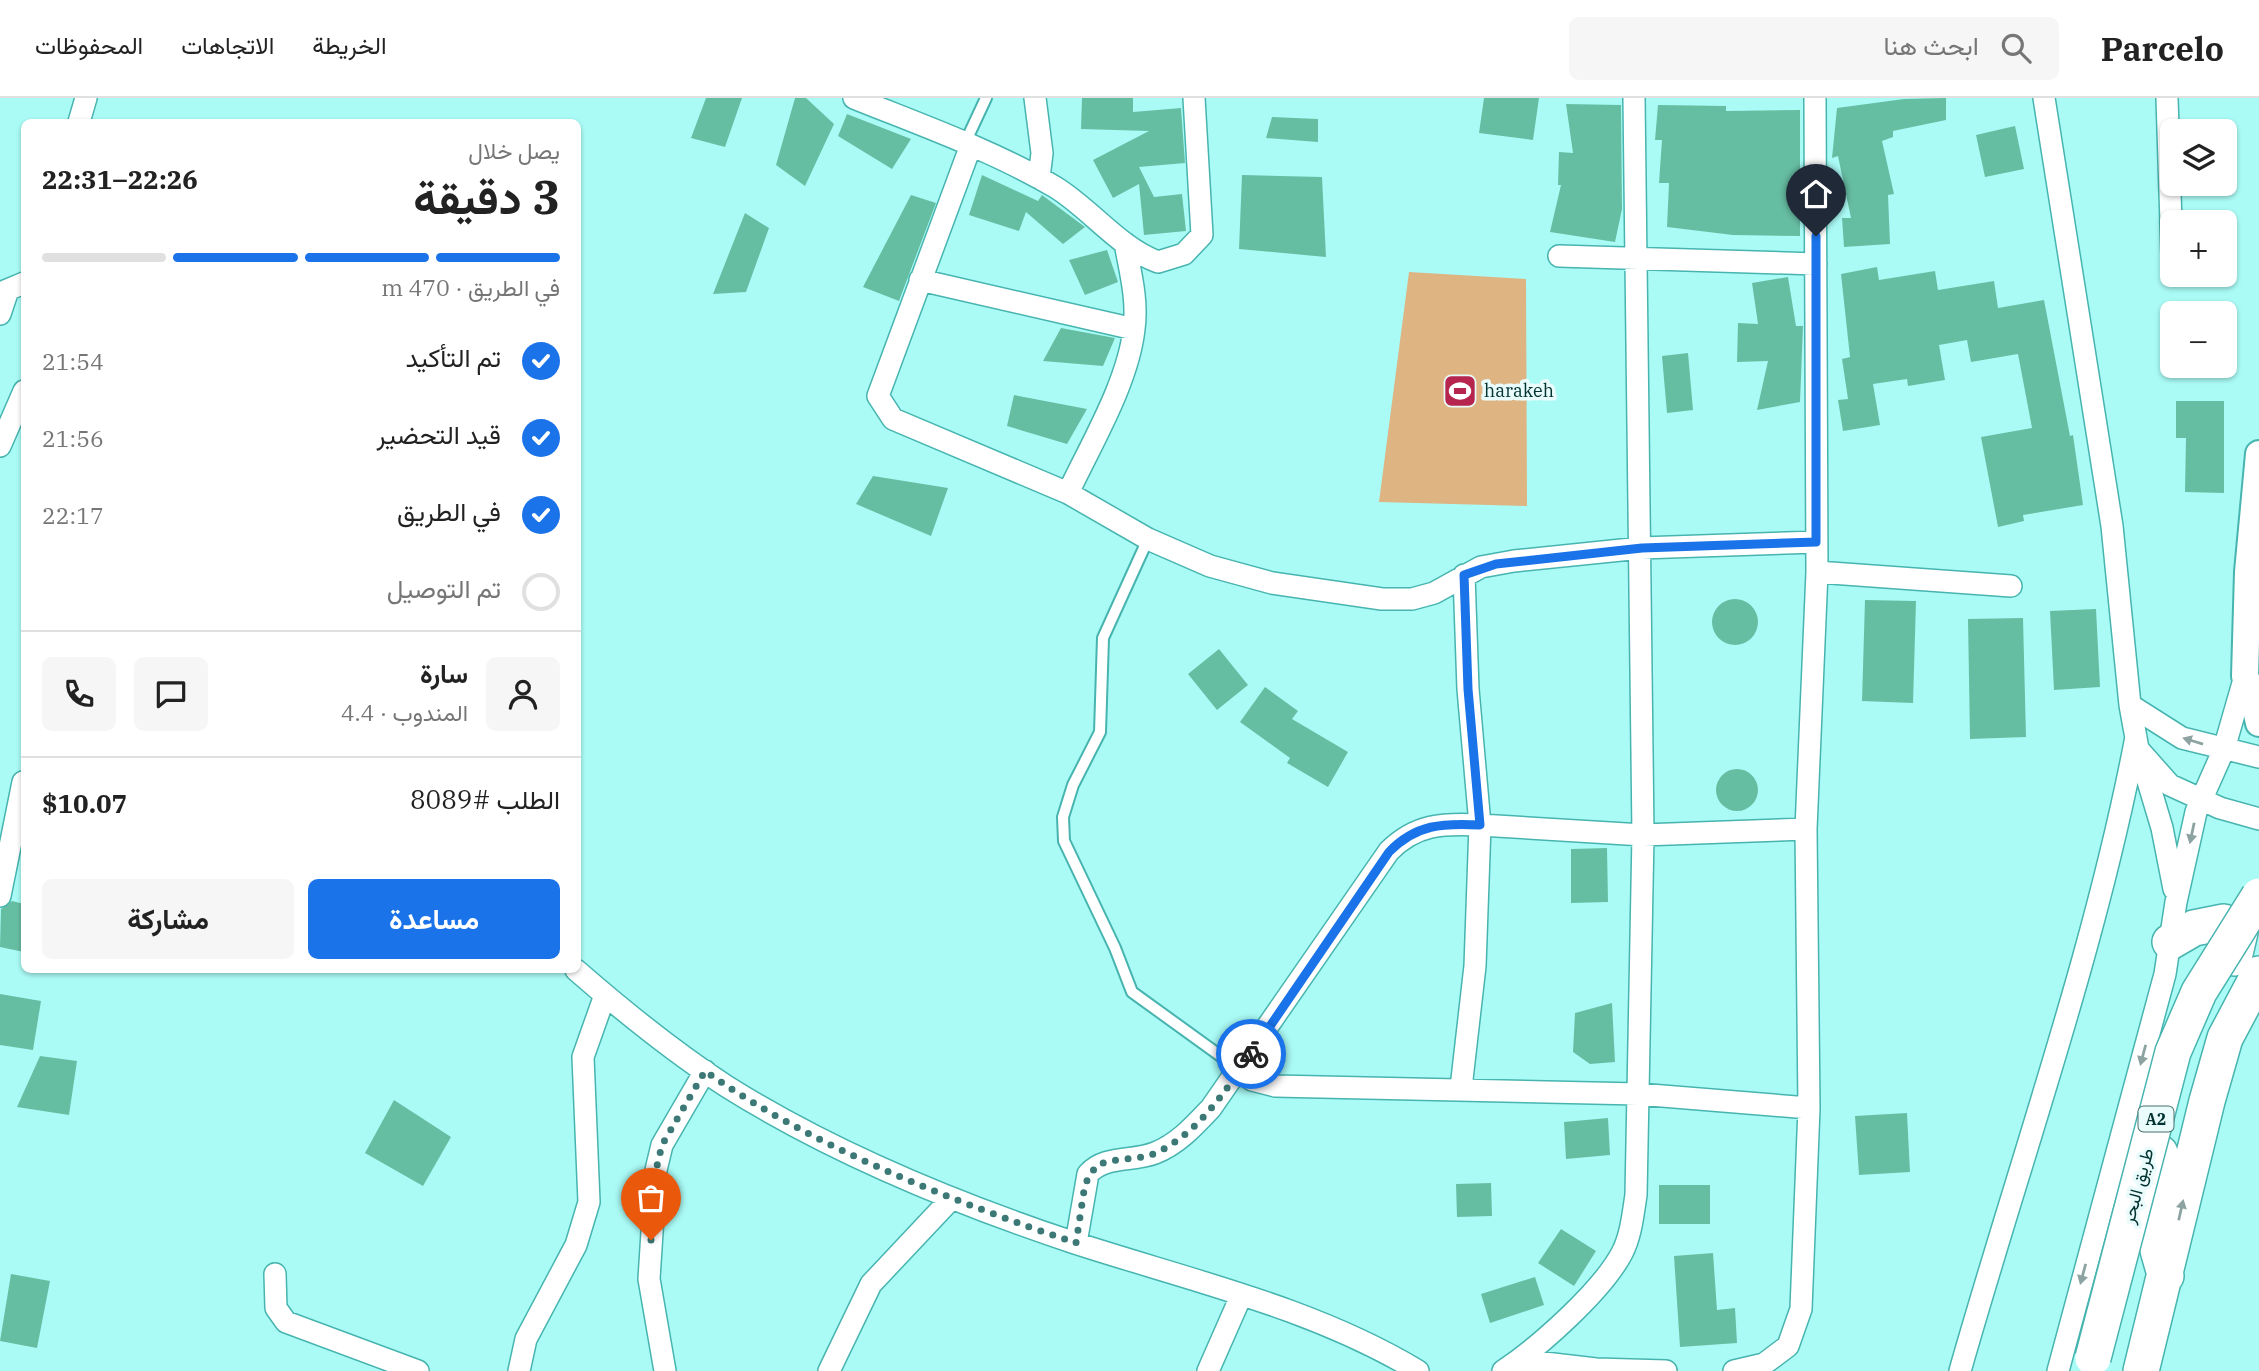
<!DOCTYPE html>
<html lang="ar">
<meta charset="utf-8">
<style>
:root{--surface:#fff;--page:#f6f6f6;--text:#222;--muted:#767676;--line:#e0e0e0;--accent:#1a73e8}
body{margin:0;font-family:"IBM Plex Serif",Vazirmatn,serif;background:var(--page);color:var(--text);direction:rtl;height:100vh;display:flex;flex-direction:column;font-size:26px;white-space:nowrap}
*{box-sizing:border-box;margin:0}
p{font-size:23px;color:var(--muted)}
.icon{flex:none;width:38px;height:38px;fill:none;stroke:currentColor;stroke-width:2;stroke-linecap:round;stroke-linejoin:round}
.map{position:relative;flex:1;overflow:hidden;direction:ltr}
.side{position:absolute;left:21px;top:21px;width:560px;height:854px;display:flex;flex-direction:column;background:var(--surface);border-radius:10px;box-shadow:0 2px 5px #0004;direction:rtl}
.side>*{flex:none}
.controls{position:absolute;left:2160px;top:21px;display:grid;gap:14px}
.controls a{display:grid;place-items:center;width:77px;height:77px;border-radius:10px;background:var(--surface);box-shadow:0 2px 5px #0004;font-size:35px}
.pin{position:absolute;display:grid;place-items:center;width:60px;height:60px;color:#fff;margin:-72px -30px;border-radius:50% 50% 50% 0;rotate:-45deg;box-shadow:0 0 7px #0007}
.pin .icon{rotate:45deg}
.courier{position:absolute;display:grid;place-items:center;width:70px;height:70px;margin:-35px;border:5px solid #1a73e8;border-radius:50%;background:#fff;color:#222;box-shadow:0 2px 9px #0007}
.headline em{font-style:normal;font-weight:700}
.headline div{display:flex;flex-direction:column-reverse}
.headline{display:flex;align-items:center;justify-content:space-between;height:119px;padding:0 21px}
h1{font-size:46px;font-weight:700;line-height:52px}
.bar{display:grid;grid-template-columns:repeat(4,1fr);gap:10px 7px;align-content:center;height:84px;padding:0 21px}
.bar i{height:9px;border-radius:5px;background:var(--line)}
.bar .current{background:var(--accent)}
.bar p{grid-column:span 4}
.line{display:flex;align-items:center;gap:18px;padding:0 21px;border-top:2px solid var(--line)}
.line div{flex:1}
.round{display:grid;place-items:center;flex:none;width:74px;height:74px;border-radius:10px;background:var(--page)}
ol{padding:0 21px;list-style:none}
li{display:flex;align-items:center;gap:21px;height:77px}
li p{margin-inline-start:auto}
li .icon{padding:7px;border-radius:50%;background:var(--accent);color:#fff;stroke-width:4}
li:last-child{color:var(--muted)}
li i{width:38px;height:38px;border:4px solid var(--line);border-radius:50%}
.primary-button{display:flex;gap:14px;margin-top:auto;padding:14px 21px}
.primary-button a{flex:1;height:80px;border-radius:10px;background:var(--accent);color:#fff;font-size:28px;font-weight:700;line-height:80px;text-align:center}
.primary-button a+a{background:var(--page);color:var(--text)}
header{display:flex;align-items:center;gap:42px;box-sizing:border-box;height:98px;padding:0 35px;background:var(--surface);border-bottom:2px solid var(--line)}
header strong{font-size:33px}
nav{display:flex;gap:38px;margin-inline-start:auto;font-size:24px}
.search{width:490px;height:63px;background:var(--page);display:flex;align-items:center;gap:18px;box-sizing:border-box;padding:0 24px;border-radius:10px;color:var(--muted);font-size:26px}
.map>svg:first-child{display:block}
</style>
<header>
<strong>Parcelo</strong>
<div class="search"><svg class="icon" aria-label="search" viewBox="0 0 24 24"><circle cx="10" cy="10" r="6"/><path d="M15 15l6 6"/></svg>ابحث هنا</div>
<nav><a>الخريطة</a><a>الاتجاهات</a><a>المحفوظات</a></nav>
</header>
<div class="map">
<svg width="2259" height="1273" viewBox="0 0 2259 1273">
<rect width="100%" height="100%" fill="#aafbf6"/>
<path fill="#deb483" d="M 1409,174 L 1526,181 L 1527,408 L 1379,404 Z"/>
<path fill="#66bea2" d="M 706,0 L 742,0 L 725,49 L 691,40 Z
M 795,0 L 806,0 L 834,26 L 805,88 L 776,67 Z
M 1082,0 L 1133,0 L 1133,14 L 1181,10 L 1185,65 L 1139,69 L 1154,99 L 1182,96 L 1186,133 L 1144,137 L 1139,86 L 1113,100 L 1093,62 L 1149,33 L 1081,31 Z
M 1484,0 L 1539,0 L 1533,42 L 1479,35 Z
M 1946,0 L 1946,22 L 1893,33 L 1893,39 L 1882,43 L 1894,96 L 1888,97 L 1890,146 L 1844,149 L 1842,120 L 1851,120 L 1838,58 L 1832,60 L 1837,10 L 1904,1 Z
M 1566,6 L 1621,7 L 1622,111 L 1615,144 L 1550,134 L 1561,87 L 1558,87 L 1559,54 L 1573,55 Z
M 1658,7 L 1726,8 L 1726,13 L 1800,12 L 1800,138 L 1733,137 L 1667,129 L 1669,85 L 1659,85 L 1662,42 L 1655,42 Z
M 847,16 L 911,41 L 892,71 L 838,38 Z
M 1272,19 L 1318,21 L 1318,44 L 1266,40 Z
M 2015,28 L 2024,71 L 1985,79 L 1976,37 Z
M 982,77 L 1038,103 L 1042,97 L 1085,129 L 1063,146 L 1026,114 L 1019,133 L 969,117 Z
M 1242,77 L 1322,79 L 1326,159 L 1239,151 Z
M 911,97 L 936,105 L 899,203 L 863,189 Z
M 745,115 L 769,130 L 746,194 L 713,196 Z
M 1107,152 L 1118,184 L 1085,197 L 1069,162 Z
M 1877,169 L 1879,182 L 1935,173 L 1938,192 L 1994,183 L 1998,210 L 2044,202 L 2070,338 L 2073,337 L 2083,407 L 2023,417 L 2024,423 L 1998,429 L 1981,339 L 2032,330 L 2018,256 L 1971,264 L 1967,242 L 1939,247 L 1945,282 L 1908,288 L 1907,281 L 1873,286 L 1880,327 L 1843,333 L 1838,302 L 1848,301 L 1842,261 L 1850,259 L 1841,176 Z
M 1788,179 L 1796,228 L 1803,228 L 1800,304 L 1757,312 L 1768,263 L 1737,264 L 1738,225 L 1758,226 L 1752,185 Z
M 1061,230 L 1115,240 L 1103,268 L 1043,263 Z
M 1688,255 L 1693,312 L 1667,315 L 1662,258 Z
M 1014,297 L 1087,311 L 1067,346 L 1007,328 Z
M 2176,303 L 2224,303 L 2224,395 L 2185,394 L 2186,340 L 2176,340 Z
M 873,378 L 948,390 L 931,438 L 856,406 Z
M1712 524a23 23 0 1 1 46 0a23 23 0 1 1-46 0Z
M 1865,502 L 1916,503 L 1913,605 L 1862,603 Z
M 2096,511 L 2100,589 L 2054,592 L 2050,513 Z
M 2023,520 L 2026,639 L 1970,641 L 1968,521 Z
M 1219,551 L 1248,587 L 1217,612 L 1188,576 Z
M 1265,589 L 1298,613 L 1292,621 L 1348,654 L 1328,689 L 1287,665 L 1290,660 L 1240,624 Z
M1716 692a21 21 0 1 1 42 0a21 21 0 1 1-42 0Z
M 1607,750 L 1608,804 L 1571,805 L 1571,751 Z
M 12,803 L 24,806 L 24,854 L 0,849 L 1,811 Z
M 0,896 L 41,903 L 33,952 L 0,947 Z
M 1612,905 L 1615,964 L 1590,966 L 1573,954 L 1575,915 Z
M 40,958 L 77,963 L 69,1017 L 17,1009 Z
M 394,1002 L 451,1039 L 423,1088 L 365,1055 Z
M 1907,1015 L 1910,1074 L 1859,1077 L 1855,1018 Z
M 1608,1020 L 1610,1057 L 1566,1061 L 1564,1024 Z
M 1491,1085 L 1492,1118 L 1457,1119 L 1456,1086 Z
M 1659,1087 L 1710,1087 L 1710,1126 L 1659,1126 Z
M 1561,1131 L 1596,1153 L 1574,1188 L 1538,1165 Z
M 1713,1155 L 1717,1212 L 1735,1210 L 1737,1245 L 1680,1249 L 1674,1158 Z
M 11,1176 L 50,1183 L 37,1250 L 0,1243 Z
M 1535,1179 L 1544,1207 L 1490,1225 L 1481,1196 Z"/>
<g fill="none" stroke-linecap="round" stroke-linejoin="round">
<defs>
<path id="service" d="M 965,45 L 986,0
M 1148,441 L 1103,540 L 1100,634 L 1073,687 L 1063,719 L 1064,743 L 1115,850 L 1132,894 L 1240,972"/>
<path id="minor" d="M 854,0 C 921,27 992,52 1055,89 C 1091,111 1118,149 1158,164 L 1184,156 L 1202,137 L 1194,0
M 1035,0 L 1042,55 L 1039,80
M 2044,0 L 2112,428 L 2130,607 L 2138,651 L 2170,687 L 2220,710 L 2259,721
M 2167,0 L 2172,157
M 79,24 L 86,0
M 971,47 L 878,298 L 893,321 L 1068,395 L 1148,441 L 1210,468 L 1272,485 L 1382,501 L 1412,501 L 1434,495 L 1481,469 L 1514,463 L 1641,450 L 1816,444
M 1559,158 L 1816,166
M 920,182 L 1134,231
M 0,195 L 24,185
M 0,216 L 8,192
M 0,348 L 24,293
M 1068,395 C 1091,346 1128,285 1134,231 C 1138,202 1130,173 1125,145
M 1817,474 L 2011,488
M 2130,607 L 2182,640 L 2259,659
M 2141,660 L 2162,730 L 2174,791
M 0,798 L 23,684
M 576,872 C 623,913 674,954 726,988 C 831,1054 955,1105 1072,1144 C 1188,1182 1312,1209 1418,1273
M 1240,972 L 1252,982 L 1275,988 L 1638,996 L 1809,1010
M 1461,990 L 1475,868 L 1480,727 L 1643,737 L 1806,731
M 1076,1145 L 1088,1076 C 1105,1057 1132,1064 1155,1055 C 1178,1046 1195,1027 1211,1010 L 1389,753 C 1416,726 1443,725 1480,727 L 1468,591 L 1464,477
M 275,1176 L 276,1210 L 286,1224 L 418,1273
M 1519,1262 L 1596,1271 L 1666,1273
M 519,1273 L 526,1241 L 576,1147 L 589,1104 L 583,959 L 605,897
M 665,1273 L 649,1181 L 656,1072 L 662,1047 L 705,973
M 829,1273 L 871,1186 L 951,1101
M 1208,1273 L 1241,1198
M 1503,1273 C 1539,1249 1602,1193 1622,1155 C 1631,1138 1633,1116 1636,1097 L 1643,737 L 1634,0
M 1734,1273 L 1764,1266 L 1788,1248 L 1801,1211 L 1809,1010 L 1806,731 L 1817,474 L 1815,0
M 1960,1273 C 2020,1062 2095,854 2136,639
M 2058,1273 L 2165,876 L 2176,804 L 2196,714 L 2224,651 L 2245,578"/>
<path id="tertiary" d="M 2259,356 L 2248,474 L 2245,578 L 2253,597 L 2259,625"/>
<path id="trunk" d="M 2170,844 L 2194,830 L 2224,824 L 2240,834 L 2234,860
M 2160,1055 C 2148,1097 2151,1138 2166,1178
M 2141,1273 L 2207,1003 L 2225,940 L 2259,876"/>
</defs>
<use href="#service" stroke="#47b4af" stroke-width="14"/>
<use href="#minor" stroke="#47b4af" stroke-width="24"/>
<use href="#tertiary" stroke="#47b4af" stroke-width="30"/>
<use href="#trunk" stroke="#47b4af" stroke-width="38"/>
<use href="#service" stroke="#fff" stroke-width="10"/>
<use href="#minor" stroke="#fff" stroke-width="21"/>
<use href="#tertiary" stroke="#fff" stroke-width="26"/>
<use href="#trunk" stroke="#fff" stroke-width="35"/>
<defs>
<path id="trunk-bridge" d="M 2093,1260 L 2173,954 L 2199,894 L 2259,798"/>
</defs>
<use href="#trunk-bridge" stroke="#47b4af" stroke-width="38" stroke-linecap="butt"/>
<use href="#trunk-bridge" stroke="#fff" stroke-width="35"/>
</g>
<defs><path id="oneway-solid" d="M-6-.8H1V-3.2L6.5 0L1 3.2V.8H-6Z" transform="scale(1.75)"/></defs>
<g fill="#8da3a2">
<use href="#oneway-solid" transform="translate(2193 643) rotate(-163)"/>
<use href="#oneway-solid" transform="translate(2192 735) rotate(102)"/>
<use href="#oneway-solid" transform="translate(2143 957) rotate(105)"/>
<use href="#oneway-solid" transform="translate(2181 1112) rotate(-77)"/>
<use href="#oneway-solid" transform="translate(2083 1176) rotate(105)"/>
</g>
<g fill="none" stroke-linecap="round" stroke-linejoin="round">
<path stroke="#3c7976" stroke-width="7" stroke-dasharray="0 12.6" d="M 651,1142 L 656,1072 L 662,1047 L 705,973 C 812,1049 952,1103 1076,1145 L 1085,1086 L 1096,1068 C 1115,1058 1138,1064 1158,1054 C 1199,1034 1226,992 1251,956"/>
<path stroke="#1a73e8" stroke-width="9" d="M 1251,956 L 1389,754 C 1416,726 1443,725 1480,727 L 1468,591 L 1464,477 L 1496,466 L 1642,450 L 1816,444 L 1816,138"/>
</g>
<defs>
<symbol id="stadium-square" viewBox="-11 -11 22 22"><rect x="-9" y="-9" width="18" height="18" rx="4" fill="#b6254e" stroke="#e9fbfa"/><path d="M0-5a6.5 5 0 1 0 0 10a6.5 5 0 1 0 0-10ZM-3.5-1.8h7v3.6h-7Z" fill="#fff"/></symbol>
</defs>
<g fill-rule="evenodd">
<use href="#stadium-square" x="1441" y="274" width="38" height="38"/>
</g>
<g text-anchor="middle" stroke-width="7" stroke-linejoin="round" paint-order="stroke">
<rect fill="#e9fbfa" stroke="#476f6d" stroke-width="2" x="2138.5" y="1008.5" width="35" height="25" rx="5"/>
<g font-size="16" font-weight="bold" fill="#013331">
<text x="2156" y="1027">A2</text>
</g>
<g font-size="18" fill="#013331" stroke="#e9fbfa" text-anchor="start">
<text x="1484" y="299">harakeh</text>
</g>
<g font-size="18" fill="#013331" stroke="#e9fbfa">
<text transform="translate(2138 1088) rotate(-75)" y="6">طريق البحر</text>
</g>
</g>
</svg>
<div class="controls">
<a><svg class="icon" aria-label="layers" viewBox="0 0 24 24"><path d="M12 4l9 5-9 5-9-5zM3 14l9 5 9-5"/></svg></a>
<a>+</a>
<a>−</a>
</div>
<div class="pin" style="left:651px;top:1142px;background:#ea580c"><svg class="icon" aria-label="bag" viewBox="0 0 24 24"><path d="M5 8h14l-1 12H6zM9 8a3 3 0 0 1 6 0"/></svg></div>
<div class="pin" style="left:1816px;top:138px;background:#1f2937"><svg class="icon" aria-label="home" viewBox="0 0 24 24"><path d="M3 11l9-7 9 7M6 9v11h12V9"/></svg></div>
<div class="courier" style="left:1251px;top:956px"><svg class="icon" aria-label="bike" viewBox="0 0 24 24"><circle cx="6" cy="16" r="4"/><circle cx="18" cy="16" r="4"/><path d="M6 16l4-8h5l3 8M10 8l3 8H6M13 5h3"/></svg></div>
<section class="side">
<div class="headline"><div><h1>3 دقيقة</h1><p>يصل خلال</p></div><em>22:26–22:31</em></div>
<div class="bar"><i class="current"></i><i class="current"></i><i class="current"></i><i></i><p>في الطريق · 470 m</p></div>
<ol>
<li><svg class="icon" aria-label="check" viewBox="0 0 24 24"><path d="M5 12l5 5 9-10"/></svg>تم التأكيد<p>21:54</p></li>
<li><svg class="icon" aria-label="check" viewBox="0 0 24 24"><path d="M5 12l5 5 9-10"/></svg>قيد التحضير<p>21:56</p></li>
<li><svg class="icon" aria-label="check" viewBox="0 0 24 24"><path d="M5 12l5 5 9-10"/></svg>في الطريق<p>22:17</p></li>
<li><i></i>تم التوصيل</li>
</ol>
<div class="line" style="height:126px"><a class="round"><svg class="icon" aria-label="person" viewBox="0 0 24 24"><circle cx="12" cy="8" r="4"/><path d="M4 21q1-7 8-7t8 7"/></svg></a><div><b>سارة</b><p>المندوب · 4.4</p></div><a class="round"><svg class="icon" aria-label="chat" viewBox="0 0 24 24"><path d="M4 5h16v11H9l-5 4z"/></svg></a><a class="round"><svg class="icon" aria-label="phone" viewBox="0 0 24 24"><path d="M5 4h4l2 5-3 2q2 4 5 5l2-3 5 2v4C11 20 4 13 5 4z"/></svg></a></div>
<div class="line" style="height:91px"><div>الطلب #8089</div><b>$10.07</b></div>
<div class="primary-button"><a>مساعدة</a><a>مشاركة</a></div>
</section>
</div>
